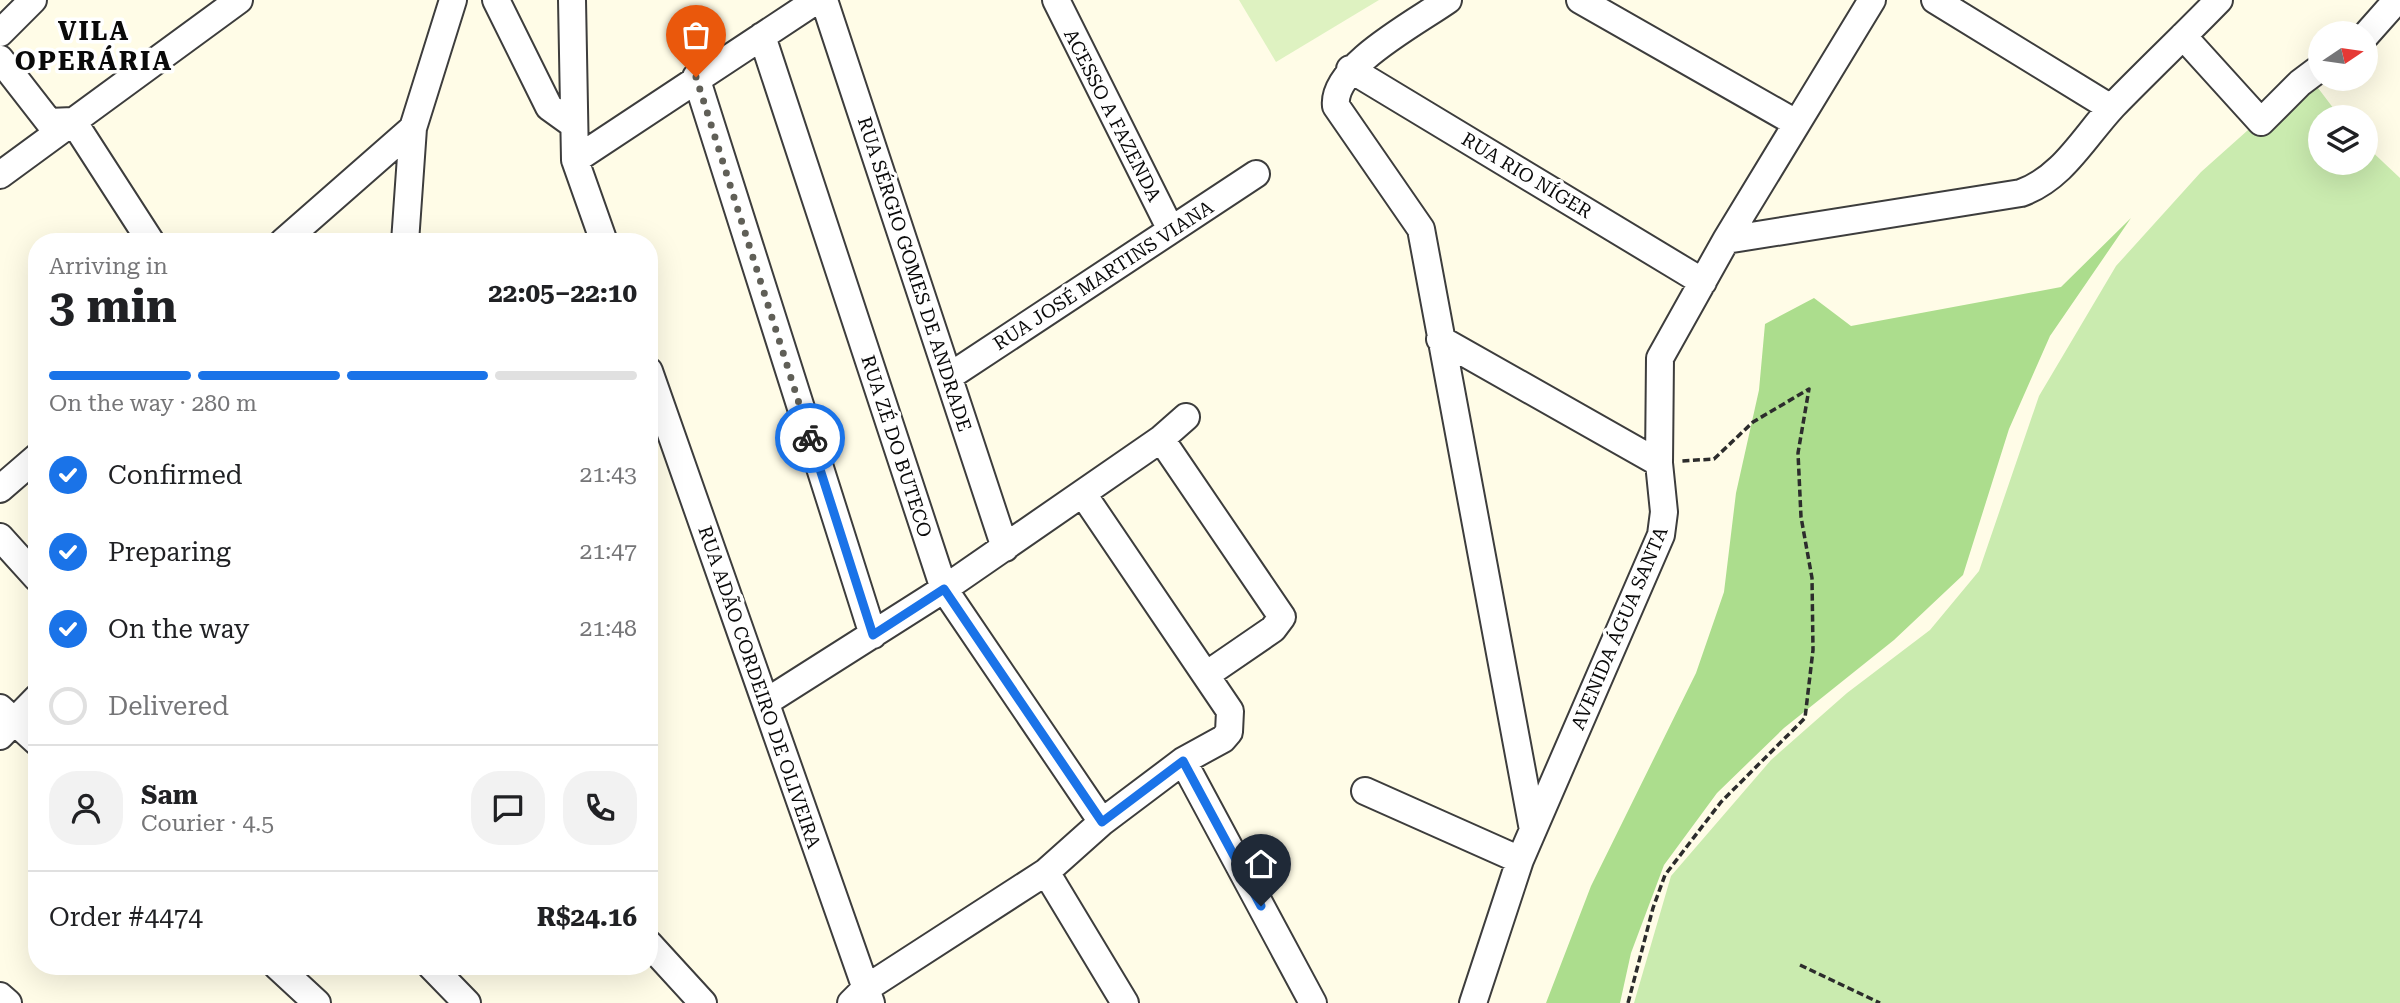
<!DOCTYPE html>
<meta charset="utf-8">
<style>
:root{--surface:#fff;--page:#f2f2f2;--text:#202124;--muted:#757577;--line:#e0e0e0;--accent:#1a73e8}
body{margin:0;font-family:"Roboto Serif",serif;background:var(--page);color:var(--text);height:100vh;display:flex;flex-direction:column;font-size:26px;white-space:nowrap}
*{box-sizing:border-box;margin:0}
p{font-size:23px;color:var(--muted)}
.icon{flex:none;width:38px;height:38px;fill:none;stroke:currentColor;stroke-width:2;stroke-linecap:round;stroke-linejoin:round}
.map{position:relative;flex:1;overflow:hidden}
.side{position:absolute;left:28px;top:233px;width:630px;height:742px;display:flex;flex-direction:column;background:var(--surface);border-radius:28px;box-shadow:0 7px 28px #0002}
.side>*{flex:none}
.needle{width:46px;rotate:77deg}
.fabs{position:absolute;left:2308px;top:21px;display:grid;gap:14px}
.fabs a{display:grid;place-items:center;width:70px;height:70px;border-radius:50%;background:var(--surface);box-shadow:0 7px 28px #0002;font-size:35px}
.pin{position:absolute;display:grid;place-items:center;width:60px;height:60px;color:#fff;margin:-72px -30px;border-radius:50% 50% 50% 0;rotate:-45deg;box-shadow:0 0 7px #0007}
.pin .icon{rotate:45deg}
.courier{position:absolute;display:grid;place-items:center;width:70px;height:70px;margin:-35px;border:5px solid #1a73e8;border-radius:50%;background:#fff;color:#222;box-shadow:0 2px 9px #0007}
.overview em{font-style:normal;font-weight:700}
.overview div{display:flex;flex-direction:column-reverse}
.overview{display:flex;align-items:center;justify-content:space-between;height:119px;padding:0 21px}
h1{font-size:46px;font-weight:700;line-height:52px}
.bar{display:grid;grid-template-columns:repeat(4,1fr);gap:10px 7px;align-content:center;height:84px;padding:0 21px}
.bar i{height:9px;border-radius:5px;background:var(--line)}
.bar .selected{background:var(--accent)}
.bar p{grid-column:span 4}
.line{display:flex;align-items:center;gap:18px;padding:0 21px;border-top:2px solid var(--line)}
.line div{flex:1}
.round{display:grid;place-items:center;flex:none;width:74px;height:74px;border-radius:28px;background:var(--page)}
ol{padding:0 21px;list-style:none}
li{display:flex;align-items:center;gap:21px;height:77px}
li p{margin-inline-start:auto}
li .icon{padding:7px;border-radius:50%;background:var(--accent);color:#fff;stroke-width:4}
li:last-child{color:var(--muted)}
li i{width:38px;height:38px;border:4px solid var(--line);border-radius:50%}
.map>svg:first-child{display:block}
</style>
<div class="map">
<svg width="2400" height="1003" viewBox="0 0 2400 1003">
<rect width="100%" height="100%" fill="#fffce7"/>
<path fill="#caebaf" d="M 2315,84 L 2340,117 L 2320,117 L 2320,163 L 2366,163 L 2366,146 L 2400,178 L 2400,1003 L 1634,1003 L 1671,876 L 1771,760 L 1847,693 L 1930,630 L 1979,571 L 2039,396 L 2116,266 L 2201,172 L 2285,97 Z"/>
<path fill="#acdd8d" d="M 2131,218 L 2050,336 L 2009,429 L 1963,575 L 1894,640 L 1784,728 L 1717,793 L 1664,865 L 1631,953 L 1620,1003 L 1546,1003 L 1591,886 L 1696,673 L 1724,592 L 1736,493 L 1759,390 L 1765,324 L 1814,298 L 1851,326 L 2061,287 Z"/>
<path fill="#def2c1" d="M 1239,0 L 1379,0 L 1276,62 Z"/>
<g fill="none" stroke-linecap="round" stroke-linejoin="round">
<defs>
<path id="minor" d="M 496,0 L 549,107 L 574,125
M 572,0 L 575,160 L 604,242
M 824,0 L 1005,548
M 1056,0 L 1171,230
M 1448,0 C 1417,22 1331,67 1336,106 L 1421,229 L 1533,830
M 1580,0 L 1796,123
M 1935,0 L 2111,108
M 0,33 L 33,0
M 2366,35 L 2397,0
M 762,36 L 944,589 L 1102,822
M 2183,36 L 2261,122 L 2300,83 L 2320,68
M 0,59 L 49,122 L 73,121 L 151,242
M 1350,69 L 1703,282
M 696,77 L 873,635
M 575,160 L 817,0
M 0,175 L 239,0
M 1726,240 L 2021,193 C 2063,178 2084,137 2113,106 C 2148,70 2184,36 2219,0
M 283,242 L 413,128
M 405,242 L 413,128 L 453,0
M 1440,339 L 1659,463
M 649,371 L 871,1003
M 950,376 L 1256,174
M 1161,439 L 1282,617 L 1273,629 L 1206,675
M 0,489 L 37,457
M 0,537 L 37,578
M 766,702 L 944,589 L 1161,439 L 1186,417
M 0,708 L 37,742
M 0,736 L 37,698
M 1183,761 L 1313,1003
M 1365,791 L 1520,860
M 1046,872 L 1125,1003
M 649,944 L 703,1003
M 277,966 L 317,1003
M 431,966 L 467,1003
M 0,996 L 8,1003
M 851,1003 L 865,989 L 1046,872 L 1102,822 L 1183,761 L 1223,739 L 1229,732 L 1230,711 L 1083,494
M 1473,1003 L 1520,860 L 1661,535 L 1664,512 L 1659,463 L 1660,358 L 1726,240 L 1872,0"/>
</defs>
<use href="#minor" stroke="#3d3d3d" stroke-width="30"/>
<path stroke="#2c2c2c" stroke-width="3.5" stroke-dasharray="7 3.5" stroke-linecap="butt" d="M 1800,965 L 1880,1003
M 1628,1003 L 1653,908 L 1665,875 L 1721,802 L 1805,718 L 1813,650 L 1812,578 L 1801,517 L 1798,453 L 1809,389 L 1753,422 L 1714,459 L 1681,461"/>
<use href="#minor" stroke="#fff" stroke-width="26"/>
</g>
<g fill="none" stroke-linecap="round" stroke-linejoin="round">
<path stroke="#605f57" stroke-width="7" stroke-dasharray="0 12.6" d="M 696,77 L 810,438"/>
<path stroke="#1a73e8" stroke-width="9" d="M 810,438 L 873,635 L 944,589 L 1102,822 L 1183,761 L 1261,906"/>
</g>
<g text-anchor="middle" stroke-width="7" stroke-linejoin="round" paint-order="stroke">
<g font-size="19" fill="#0a0a0a" stroke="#fff">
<text transform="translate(1113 115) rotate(63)" y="7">ACESSO A FAZENDA</text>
<text transform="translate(1527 175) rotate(31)" y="7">RUA RIO NÍGER</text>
<text transform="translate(915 274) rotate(72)" y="7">RUA SÉRGIO GOMES DE ANDRADE</text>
<text transform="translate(1103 275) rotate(-33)" y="7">RUA JOSÉ MARTINS VIANA</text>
<text transform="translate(897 446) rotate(72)" y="7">RUA ZÉ DO BUTECO</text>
<text transform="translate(1619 628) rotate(-67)" y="7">AVENIDA ÁGUA SANTA</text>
<text transform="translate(760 687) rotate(71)" y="7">RUA ADÃO CORDEIRO DE OLIVEIRA</text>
</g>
<g font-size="26" font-weight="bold" letter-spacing="2" fill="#0a0a0a" stroke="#fff">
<text x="94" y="40">VILA<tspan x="94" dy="30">OPERÁRIA</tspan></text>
</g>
</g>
</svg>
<div class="fabs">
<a><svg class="needle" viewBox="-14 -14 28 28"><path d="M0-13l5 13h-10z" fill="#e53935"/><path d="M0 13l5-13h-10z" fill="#757577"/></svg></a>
<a><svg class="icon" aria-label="layers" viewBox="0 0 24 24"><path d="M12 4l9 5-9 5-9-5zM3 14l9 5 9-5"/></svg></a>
</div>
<div class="pin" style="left:696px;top:77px;background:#ea580c"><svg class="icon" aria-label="bag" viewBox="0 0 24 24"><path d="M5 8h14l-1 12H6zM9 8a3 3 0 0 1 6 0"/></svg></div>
<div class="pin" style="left:1261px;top:906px;background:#1f2937"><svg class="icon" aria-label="home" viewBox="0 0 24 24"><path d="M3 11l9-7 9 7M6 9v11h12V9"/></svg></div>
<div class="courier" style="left:810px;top:438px"><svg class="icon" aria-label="bike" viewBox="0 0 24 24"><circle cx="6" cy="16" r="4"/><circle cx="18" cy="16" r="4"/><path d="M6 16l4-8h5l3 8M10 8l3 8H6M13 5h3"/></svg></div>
<section class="side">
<div class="overview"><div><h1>3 min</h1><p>Arriving in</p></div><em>22:05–22:10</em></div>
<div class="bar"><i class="selected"></i><i class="selected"></i><i class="selected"></i><i></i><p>On the way · 280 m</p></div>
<ol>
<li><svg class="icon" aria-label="check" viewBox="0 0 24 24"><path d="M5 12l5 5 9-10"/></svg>Confirmed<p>21:43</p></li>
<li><svg class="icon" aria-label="check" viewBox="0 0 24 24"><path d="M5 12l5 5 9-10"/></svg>Preparing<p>21:47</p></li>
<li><svg class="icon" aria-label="check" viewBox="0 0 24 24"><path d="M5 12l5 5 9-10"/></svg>On the way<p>21:48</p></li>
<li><i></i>Delivered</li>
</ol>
<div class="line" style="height:126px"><a class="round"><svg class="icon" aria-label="person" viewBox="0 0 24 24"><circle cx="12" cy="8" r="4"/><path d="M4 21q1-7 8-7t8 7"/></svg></a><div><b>Sam</b><p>Courier · 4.5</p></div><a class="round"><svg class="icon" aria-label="chat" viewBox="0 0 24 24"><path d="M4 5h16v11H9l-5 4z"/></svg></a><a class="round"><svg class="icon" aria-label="phone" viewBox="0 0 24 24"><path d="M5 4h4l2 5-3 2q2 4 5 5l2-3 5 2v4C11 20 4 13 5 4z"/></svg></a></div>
<div class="line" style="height:91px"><div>Order #4474</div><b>R$24.16</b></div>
</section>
</div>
